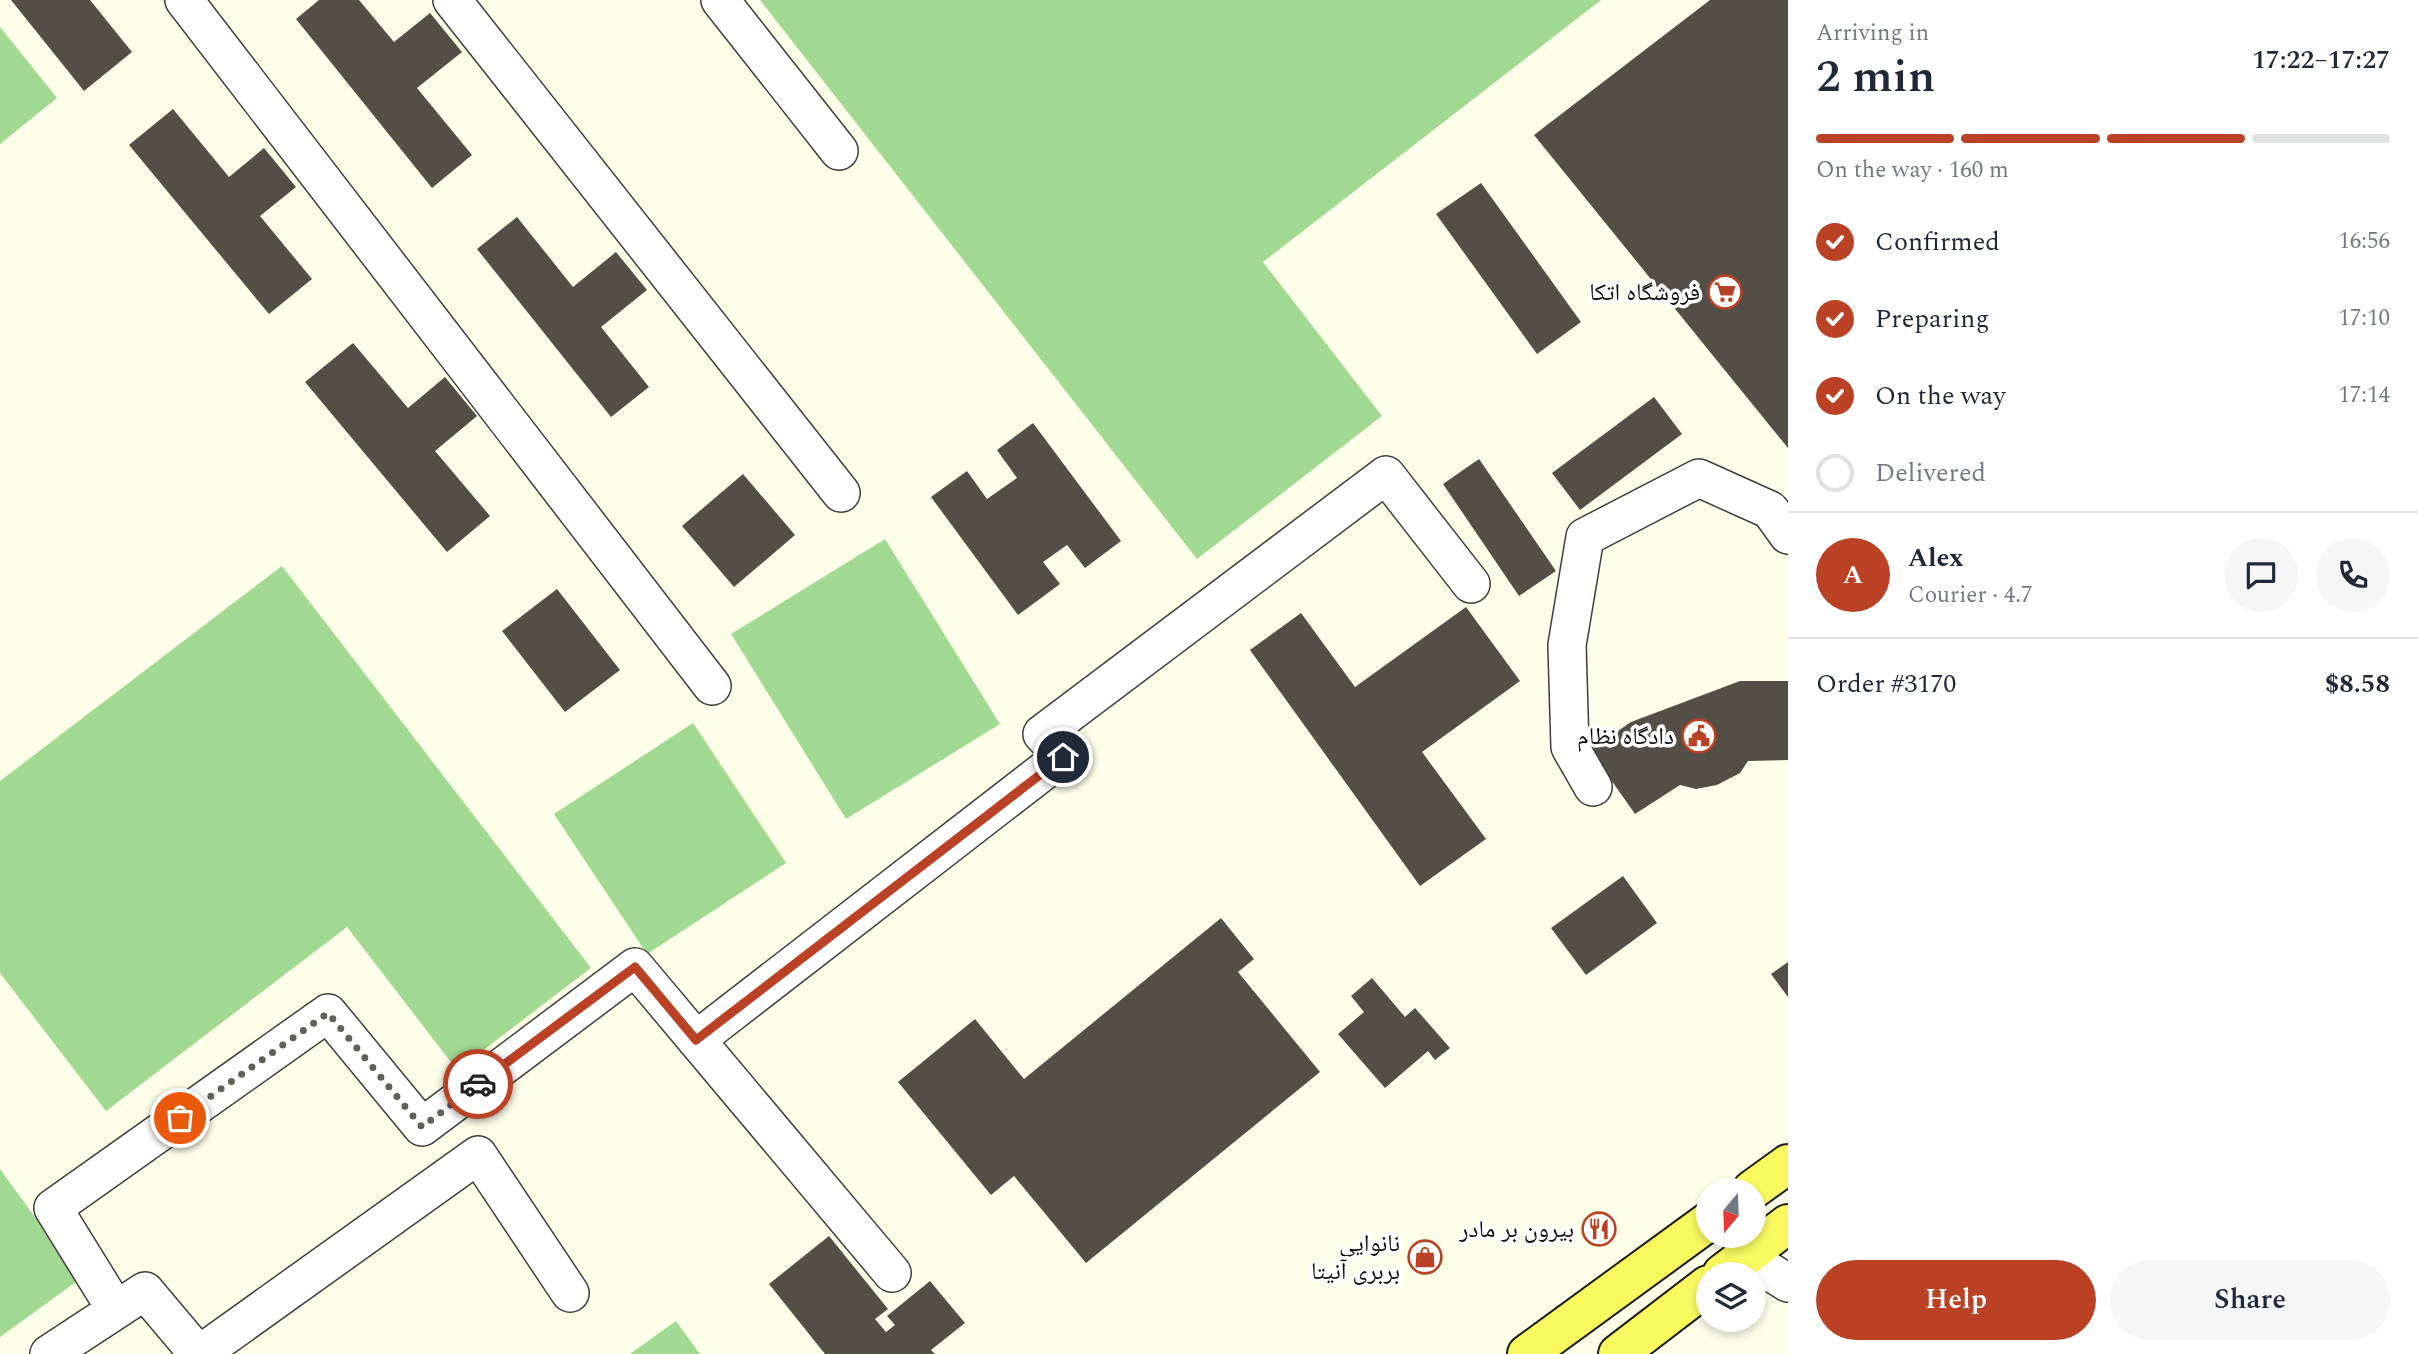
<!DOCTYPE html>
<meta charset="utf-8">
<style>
:root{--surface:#fff;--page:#f6f6f7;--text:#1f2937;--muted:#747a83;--line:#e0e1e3;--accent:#ba4124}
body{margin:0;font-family:Spectral,"Noto Naskh Arabic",serif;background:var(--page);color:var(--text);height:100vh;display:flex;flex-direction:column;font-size:26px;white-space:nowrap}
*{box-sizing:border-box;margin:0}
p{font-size:23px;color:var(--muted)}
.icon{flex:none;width:38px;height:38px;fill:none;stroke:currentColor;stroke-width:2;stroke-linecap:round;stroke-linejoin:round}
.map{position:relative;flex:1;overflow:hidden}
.side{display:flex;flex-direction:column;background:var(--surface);width:630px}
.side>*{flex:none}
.needle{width:46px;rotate:199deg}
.tools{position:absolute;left:1696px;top:1178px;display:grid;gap:14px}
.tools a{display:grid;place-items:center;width:70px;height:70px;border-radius:50%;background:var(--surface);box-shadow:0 4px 10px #0003;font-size:35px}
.pin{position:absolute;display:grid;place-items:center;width:60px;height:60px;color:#fff;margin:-30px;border:4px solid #fff;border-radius:50%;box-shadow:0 2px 7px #0007}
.courier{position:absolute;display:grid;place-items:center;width:70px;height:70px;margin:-35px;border:5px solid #ba4124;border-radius:50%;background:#fff;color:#222;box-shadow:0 2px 9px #0007}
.headline em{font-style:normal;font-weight:600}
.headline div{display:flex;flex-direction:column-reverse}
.headline{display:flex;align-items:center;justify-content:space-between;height:119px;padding:0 28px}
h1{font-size:46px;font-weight:600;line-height:52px}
.bar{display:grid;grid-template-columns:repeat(4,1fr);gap:10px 7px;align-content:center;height:84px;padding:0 28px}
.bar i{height:9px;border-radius:5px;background:var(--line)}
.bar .active{background:var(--accent)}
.bar p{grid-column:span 4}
.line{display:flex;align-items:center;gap:18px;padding:0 28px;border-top:2px solid var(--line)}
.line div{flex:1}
.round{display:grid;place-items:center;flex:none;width:74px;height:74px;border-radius:37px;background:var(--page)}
ol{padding:0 28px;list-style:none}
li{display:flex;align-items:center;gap:21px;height:77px}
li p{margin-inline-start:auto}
li .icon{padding:7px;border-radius:50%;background:var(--accent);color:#fff;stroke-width:4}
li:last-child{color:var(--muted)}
li i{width:38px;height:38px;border:4px solid var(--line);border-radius:50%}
.primary-button{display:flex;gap:14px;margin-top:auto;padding:14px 28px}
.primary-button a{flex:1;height:80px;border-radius:42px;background:var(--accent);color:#fff;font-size:28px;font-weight:600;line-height:80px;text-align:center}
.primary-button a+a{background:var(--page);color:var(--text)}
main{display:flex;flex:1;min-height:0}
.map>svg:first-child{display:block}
</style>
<main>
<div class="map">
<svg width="1788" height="1354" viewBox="0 0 1788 1354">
<rect width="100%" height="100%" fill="#feffe9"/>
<path fill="#a1d993" d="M 760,0 L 1601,0 L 1263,262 L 1382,416 L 1197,559 Z
M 0,27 L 57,98 L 0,144 Z
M 885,539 L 1000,724 L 846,819 L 731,634 Z
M 282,566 L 591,968 L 457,1070 L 347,927 L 106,1111 L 0,973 L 0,781 Z
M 693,723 L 786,863 L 647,954 L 554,814 Z
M 0,1169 L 80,1279 L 0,1337 Z
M 676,1321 L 700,1354 L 630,1354 Z"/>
<path fill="#534f47" d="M 11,0 L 90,0 L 132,52 L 84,91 Z
M 319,0 L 359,0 L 394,42 L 430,13 L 462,52 L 417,88 L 472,155 L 432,188 L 296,19 Z
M 1710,0 L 1788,0 L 1788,448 L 1534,135 Z
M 173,109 L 229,177 L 264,148 L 296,187 L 260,216 L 312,279 L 269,314 L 129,145 Z
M 1481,183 L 1581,322 L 1537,354 L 1436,214 Z
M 517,217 L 573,287 L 616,252 L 647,290 L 601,327 L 649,387 L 611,417 L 477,249 Z
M 353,343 L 408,408 L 445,377 L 477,416 L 435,451 L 490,516 L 447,552 L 305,382 Z
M 1654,397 L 1682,434 L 1580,510 L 1552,473 Z
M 1033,423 L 1121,541 L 1085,568 L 1067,545 L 1043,562 L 1060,584 L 1018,615 L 931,497 L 967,471 L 987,499 L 1017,478 L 997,450 Z
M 1479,459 L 1556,571 L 1519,596 L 1443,484 Z
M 743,474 L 795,535 L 734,587 L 682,526 Z
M 557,589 L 620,670 L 565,712 L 502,631 Z
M 1466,607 L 1520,681 L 1422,752 L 1486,839 L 1420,886 L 1250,650 L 1301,613 L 1355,687 Z
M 1740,681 L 1788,681 L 1788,760 L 1748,761 L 1740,773 L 1717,785 L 1696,789 L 1680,785 L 1635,814 L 1590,750 L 1631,722 Z
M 1623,876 L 1657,923 L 1586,975 L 1551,928 Z
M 1221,918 L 1254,959 L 1238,972 L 1320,1072 L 1086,1263 L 1014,1176 L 991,1195 L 898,1082 L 975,1019 L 1024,1079 Z
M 1788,962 L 1788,997 L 1771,974 Z
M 1372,978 L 1405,1017 L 1415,1008 L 1450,1048 L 1435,1060 L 1428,1051 L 1385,1088 L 1338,1034 L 1364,1012 L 1351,996 Z
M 829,1236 L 888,1309 L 875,1319 L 886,1332 L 895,1325 L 887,1316 L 930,1281 L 965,1323 L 931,1350 L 935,1354 L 825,1354 L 769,1284 Z"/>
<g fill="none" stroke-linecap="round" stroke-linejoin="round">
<defs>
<path id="minor" d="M 184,0 L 712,686
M 452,0 L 841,493
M 720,0 L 839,151
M 1593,787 L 1570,747 L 1567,645 L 1585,537 L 1699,478 L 1770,510 L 1788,535
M 696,1040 L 1063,756 L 1042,734 L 1386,475 L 1471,584
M 1745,1256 L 1788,1283
M 116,1310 L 53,1208 L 328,1013 L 422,1127 L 635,967 L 892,1273
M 49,1354 L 145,1291 L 198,1354
M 200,1354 L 478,1155 L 570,1293"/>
<path id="major" d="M 1752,1190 L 1788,1164
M 1722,1274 L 1788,1224
M 1527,1354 L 1708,1222
M 1618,1354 L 1708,1285"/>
</defs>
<use href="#minor" stroke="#3e3e3e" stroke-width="40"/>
<use href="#major" stroke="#1c1c1c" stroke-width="42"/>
<use href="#minor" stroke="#fff" stroke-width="37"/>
<use href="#major" stroke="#f9f95f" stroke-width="38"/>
</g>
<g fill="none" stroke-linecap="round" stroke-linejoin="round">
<path stroke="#606059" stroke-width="7" stroke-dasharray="0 12.6" d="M 180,1118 L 328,1013 L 422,1127 L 478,1084"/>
<path stroke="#ba4124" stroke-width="9" d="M 478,1084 L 635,967 L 696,1040 L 1063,757"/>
</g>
<defs>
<symbol id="supermarket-ring" viewBox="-11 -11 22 22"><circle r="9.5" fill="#fff" stroke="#ba4124" stroke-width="1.5"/><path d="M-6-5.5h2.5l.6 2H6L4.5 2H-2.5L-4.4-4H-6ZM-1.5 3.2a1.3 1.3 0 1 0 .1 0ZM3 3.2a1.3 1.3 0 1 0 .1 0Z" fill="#ba4124"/></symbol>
<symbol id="civic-ring" viewBox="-11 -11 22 22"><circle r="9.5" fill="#fff" stroke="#ba4124" stroke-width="1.5"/><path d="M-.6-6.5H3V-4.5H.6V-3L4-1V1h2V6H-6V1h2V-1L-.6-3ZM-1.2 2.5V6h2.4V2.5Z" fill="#ba4124"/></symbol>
<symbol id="restaurant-ring" viewBox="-11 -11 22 22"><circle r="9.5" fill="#fff" stroke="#ba4124" stroke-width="1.5"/><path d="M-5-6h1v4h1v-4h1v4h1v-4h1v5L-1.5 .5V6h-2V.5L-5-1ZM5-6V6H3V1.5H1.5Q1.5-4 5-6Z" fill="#ba4124"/></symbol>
<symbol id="shop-ring" viewBox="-11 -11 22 22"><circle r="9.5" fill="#fff" stroke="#ba4124" stroke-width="1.5"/><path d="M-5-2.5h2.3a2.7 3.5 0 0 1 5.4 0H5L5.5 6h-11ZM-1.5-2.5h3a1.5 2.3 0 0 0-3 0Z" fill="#ba4124"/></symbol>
</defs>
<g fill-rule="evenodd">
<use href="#supermarket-ring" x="1706" y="273" width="38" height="38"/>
<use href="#civic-ring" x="1680" y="717" width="38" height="38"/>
<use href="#restaurant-ring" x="1580" y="1210" width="38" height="38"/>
<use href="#shop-ring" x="1406" y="1238" width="38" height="38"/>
</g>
<g text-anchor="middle" stroke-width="7" stroke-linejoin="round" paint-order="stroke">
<g font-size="24" fill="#0b0b0b" stroke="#fff" text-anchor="end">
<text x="1700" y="300">فروشگاه اتکا</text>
<text x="1674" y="744">دادگاه نظام</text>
<text x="1574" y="1237">بیرون بر مادر</text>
<text x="1400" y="1251">نانوایی<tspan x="1400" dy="28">بربری آنیتا</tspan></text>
</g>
</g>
</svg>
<div class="tools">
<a><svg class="needle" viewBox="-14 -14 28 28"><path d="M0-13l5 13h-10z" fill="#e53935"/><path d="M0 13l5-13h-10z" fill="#747a83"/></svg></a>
<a><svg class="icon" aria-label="layers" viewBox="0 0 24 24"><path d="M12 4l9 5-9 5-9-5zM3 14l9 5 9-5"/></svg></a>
</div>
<div class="pin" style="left:180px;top:1118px;background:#ea580c"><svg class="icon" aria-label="bag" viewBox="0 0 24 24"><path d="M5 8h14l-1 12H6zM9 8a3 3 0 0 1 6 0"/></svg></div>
<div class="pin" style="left:1063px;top:757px;background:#1f2937"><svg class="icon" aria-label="home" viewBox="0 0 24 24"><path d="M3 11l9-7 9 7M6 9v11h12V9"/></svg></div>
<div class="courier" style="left:478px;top:1084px"><svg class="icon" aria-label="car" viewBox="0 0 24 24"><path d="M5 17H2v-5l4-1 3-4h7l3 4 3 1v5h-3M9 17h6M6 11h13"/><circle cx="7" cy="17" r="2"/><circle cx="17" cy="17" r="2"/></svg></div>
</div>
<section class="side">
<div class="headline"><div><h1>2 min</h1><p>Arriving in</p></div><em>17:22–17:27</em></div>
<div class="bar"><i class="active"></i><i class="active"></i><i class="active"></i><i></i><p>On the way · 160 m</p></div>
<ol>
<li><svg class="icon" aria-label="check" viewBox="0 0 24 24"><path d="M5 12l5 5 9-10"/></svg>Confirmed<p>16:56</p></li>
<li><svg class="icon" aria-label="check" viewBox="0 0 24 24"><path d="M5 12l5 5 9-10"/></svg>Preparing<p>17:10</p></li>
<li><svg class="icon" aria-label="check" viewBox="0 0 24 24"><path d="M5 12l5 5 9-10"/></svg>On the way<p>17:14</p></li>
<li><i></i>Delivered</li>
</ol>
<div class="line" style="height:126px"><b class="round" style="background:var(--accent);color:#fff">A</b><div><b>Alex</b><p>Courier · 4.7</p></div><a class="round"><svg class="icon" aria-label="chat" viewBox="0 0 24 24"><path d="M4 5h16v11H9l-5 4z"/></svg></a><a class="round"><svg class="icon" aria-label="phone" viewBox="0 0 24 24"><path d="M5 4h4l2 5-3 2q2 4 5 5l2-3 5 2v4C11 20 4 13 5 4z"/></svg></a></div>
<div class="line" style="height:91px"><div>Order #3170</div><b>$8.58</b></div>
<div class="primary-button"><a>Help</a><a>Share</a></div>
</section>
</main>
